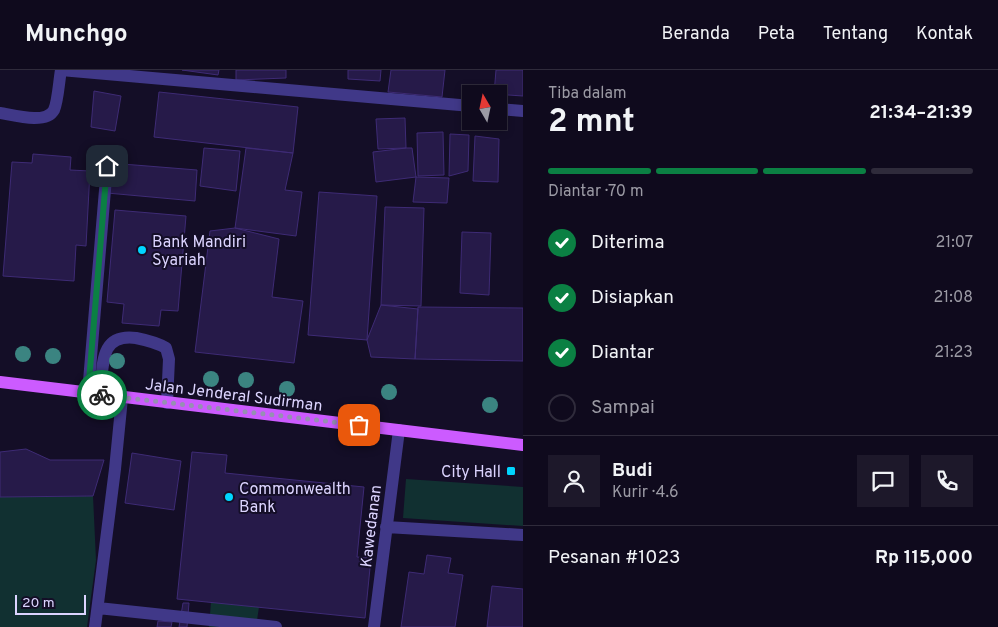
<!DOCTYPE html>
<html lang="id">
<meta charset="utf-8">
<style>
:root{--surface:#0f0a1d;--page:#1d182a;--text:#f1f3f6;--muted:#9b9aa4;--line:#2f2b3b;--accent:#0b8043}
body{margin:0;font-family:Overpass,sans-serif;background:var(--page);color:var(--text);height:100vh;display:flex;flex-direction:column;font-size:19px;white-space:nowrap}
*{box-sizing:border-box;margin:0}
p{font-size:16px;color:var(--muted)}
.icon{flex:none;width:28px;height:28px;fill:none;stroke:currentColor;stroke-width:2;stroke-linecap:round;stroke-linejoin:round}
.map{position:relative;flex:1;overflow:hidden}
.sheet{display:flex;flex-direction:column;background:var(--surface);width:475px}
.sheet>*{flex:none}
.needle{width:32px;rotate:351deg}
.tools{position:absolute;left:462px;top:15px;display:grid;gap:10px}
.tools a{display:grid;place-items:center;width:45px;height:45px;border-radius:0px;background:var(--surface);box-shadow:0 2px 8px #0003,0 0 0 1px var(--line);font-size:25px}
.scale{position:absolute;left:15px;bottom:12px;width:71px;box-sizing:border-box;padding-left:5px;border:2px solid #dcd4ff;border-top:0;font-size:14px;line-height:18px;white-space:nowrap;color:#dcd4ff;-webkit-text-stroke:4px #140e27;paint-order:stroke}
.pin{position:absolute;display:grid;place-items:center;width:42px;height:42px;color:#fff;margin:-21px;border-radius:10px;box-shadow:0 2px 8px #0006}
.courier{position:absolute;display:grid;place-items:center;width:50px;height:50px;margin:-25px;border:4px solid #0b8043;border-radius:50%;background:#fff;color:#222;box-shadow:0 1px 6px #0007}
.summary em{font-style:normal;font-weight:700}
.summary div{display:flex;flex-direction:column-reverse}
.summary{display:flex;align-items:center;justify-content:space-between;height:85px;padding:0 25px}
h1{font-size:32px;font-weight:700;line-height:38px}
.bar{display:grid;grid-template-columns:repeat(4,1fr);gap:8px 5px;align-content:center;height:60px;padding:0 25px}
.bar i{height:6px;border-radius:4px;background:var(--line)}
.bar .on{background:var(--accent)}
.bar p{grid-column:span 4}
.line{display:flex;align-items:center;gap:12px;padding:0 25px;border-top:1px solid var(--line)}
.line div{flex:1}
.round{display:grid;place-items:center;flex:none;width:52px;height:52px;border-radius:0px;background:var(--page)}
ol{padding:0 25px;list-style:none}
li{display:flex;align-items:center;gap:15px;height:55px}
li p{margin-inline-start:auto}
li .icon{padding:5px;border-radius:50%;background:var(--accent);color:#fff;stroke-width:4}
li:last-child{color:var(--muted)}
li i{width:28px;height:28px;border:2px solid var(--line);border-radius:50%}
header{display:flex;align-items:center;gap:30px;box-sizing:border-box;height:70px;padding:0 25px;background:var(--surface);border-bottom:1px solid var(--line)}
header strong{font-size:24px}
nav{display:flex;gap:28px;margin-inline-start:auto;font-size:18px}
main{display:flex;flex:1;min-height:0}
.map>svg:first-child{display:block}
</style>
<header>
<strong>Munchgo</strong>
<nav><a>Beranda</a><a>Peta</a><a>Tentang</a><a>Kontak</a></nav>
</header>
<main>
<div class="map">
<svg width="523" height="557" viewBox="0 0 523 557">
<rect width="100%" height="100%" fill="#140e27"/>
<path fill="#113031" d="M 406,409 L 523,417 L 523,456 L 403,448 Z
M 93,426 L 96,490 L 87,557 L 0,557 L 0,427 Z
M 211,532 L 259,537 L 256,557 L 209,557 Z"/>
<path fill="#261a49" stroke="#3e2b75" d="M 182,0 L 219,0 L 218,5 Z
M 236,0 L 286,0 L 286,8 L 236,10 Z
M 348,0 L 381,0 L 380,11 L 348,9 Z
M 391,0 L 445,0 L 442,27 L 388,22 Z
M 496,0 L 523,0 L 523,26 L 494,24 Z
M 94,21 L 121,26 L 115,61 L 91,57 Z
M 159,22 L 298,37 L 293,83 L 154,67 Z
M 405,48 L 406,78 L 378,79 L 376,49 Z
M 443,62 L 444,105 L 418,106 L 417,63 Z
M 450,64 L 469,65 L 468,101 L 449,106 Z
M 475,66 L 499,69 L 498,112 L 473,111 Z
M 204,78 L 240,81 L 236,121 L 200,116 Z
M 246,78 L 293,83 L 285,120 L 302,122 L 296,166 L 235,158 Z
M 406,78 L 412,78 L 416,107 L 376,112 L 373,82 Z
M 33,84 L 71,87 L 70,100 L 90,101 L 86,176 L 76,175 L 74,211 L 3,206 L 12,92 L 32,93 Z
M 110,93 L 197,100 L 195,131 L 107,123 Z
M 416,107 L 449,108 L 447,133 L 413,132 Z
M 319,122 L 377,126 L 367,270 L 308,265 Z
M 385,137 L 424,138 L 421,236 L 381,235 Z
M 115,140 L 186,146 L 178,241 L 161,240 L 159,256 L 122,253 L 124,234 L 107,232 Z
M 235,158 L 279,169 L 272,227 L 303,231 L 294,293 L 195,282 L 210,161 Z
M 462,162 L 491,163 L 489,225 L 460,223 Z
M 381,235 L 418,239 L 415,289 L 371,287 L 367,270 Z
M 418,237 L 523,238 L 523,291 L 415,289 Z
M 26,379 L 50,390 L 104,390 L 93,426 L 0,427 L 0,382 Z
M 192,382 L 227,385 L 225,403 L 364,417 L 357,487 L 371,488 L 365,548 L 177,529 Z
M 132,383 L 181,391 L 174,440 L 125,433 Z
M 427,485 L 451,488 L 448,503 L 463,505 L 455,557 L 401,557 L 409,502 L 424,504 Z
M 492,516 L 523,519 L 523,557 L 487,557 Z
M 183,533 L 189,533 L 187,557 L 179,557 Z
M 158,551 L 172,552 L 171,557 L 157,557 Z"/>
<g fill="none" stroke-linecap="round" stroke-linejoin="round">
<path stroke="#403888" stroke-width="12" d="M 61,0 L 471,36
M 499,39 L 523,41
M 0,43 C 13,45 46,55 54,40 C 58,31 59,11 61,0
M 88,323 L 107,96
M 100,325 C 104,299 97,263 136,268 C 146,270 156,272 166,278 L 169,289 L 167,333
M 386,457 L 523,465
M 98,538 L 276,557
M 95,557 L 115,399 L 122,328
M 374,557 L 399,360"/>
<path stroke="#cc5bff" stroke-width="12" d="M 0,312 L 523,375"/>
</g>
<g fill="#3b8481">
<circle cx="23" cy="284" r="8"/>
<circle cx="53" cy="286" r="8"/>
<circle cx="117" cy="291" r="8"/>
<circle cx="211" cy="309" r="8"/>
<circle cx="246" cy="310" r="8"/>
<circle cx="287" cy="319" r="8"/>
<circle cx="389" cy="322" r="8"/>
<circle cx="490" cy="335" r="8"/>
</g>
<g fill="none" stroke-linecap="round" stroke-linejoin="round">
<path stroke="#968fb3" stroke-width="5" stroke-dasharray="0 9" d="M 102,325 L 359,355"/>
<path stroke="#0b8043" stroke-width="6" d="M 102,325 L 88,323 L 107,96"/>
</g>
<g fill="#00d5ff" stroke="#140e27" stroke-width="2">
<circle cx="142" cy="180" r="5"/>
<rect x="506" y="396" width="10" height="10" rx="2.5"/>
<circle cx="229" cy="427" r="5"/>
</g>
<g text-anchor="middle" stroke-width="4" stroke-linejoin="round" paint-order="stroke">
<g font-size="16" fill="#dcd4ff" stroke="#140e27" text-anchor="start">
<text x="152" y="177">Bank Mandiri<tspan x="152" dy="18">Syariah</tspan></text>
<text x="501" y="407" text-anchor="end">City Hall</text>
<text x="239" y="424">Commonwealth<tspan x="239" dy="18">Bank</tspan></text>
</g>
<g font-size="16" fill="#dcd4ff" stroke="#140e27">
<text transform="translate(234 324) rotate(7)" y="6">Jalan Jenderal Sudirman</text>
<text transform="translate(370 456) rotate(-83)" y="6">Kawedanan</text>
</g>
</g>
</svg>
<div class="tools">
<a><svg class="needle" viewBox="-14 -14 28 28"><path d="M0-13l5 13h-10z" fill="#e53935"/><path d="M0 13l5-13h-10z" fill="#9b9aa4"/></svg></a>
</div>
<div class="scale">20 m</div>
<div class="pin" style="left:359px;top:355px;background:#ea580c"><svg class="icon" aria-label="bag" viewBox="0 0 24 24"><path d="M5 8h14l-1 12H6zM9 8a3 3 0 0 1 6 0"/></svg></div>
<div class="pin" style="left:107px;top:96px;background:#1f2937"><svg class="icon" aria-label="home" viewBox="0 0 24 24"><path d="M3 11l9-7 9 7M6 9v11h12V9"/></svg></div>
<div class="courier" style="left:102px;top:325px"><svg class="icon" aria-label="bike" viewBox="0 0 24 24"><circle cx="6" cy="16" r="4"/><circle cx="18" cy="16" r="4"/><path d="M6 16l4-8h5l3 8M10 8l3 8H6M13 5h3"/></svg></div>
</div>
<section class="sheet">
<div class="summary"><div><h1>2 mnt</h1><p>Tiba dalam</p></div><em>21:34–21:39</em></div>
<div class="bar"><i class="on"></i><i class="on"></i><i class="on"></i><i></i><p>Diantar · 70 m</p></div>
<ol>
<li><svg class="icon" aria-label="check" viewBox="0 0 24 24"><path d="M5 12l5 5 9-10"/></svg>Diterima<p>21:07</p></li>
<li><svg class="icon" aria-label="check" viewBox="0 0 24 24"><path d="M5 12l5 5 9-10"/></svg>Disiapkan<p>21:08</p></li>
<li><svg class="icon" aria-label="check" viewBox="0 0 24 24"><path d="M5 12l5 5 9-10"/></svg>Diantar<p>21:23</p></li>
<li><i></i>Sampai</li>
</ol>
<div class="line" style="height:90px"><a class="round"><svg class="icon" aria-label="person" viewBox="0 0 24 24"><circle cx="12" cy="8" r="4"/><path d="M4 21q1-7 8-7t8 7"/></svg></a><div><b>Budi</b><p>Kurir · 4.6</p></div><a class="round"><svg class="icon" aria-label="chat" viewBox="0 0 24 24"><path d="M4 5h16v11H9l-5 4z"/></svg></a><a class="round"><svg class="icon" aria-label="phone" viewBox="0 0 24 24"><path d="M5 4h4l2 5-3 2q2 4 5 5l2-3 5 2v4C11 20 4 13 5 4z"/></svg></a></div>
<div class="line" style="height:65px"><div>Pesanan #1023</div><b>Rp 115,000</b></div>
</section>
</main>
